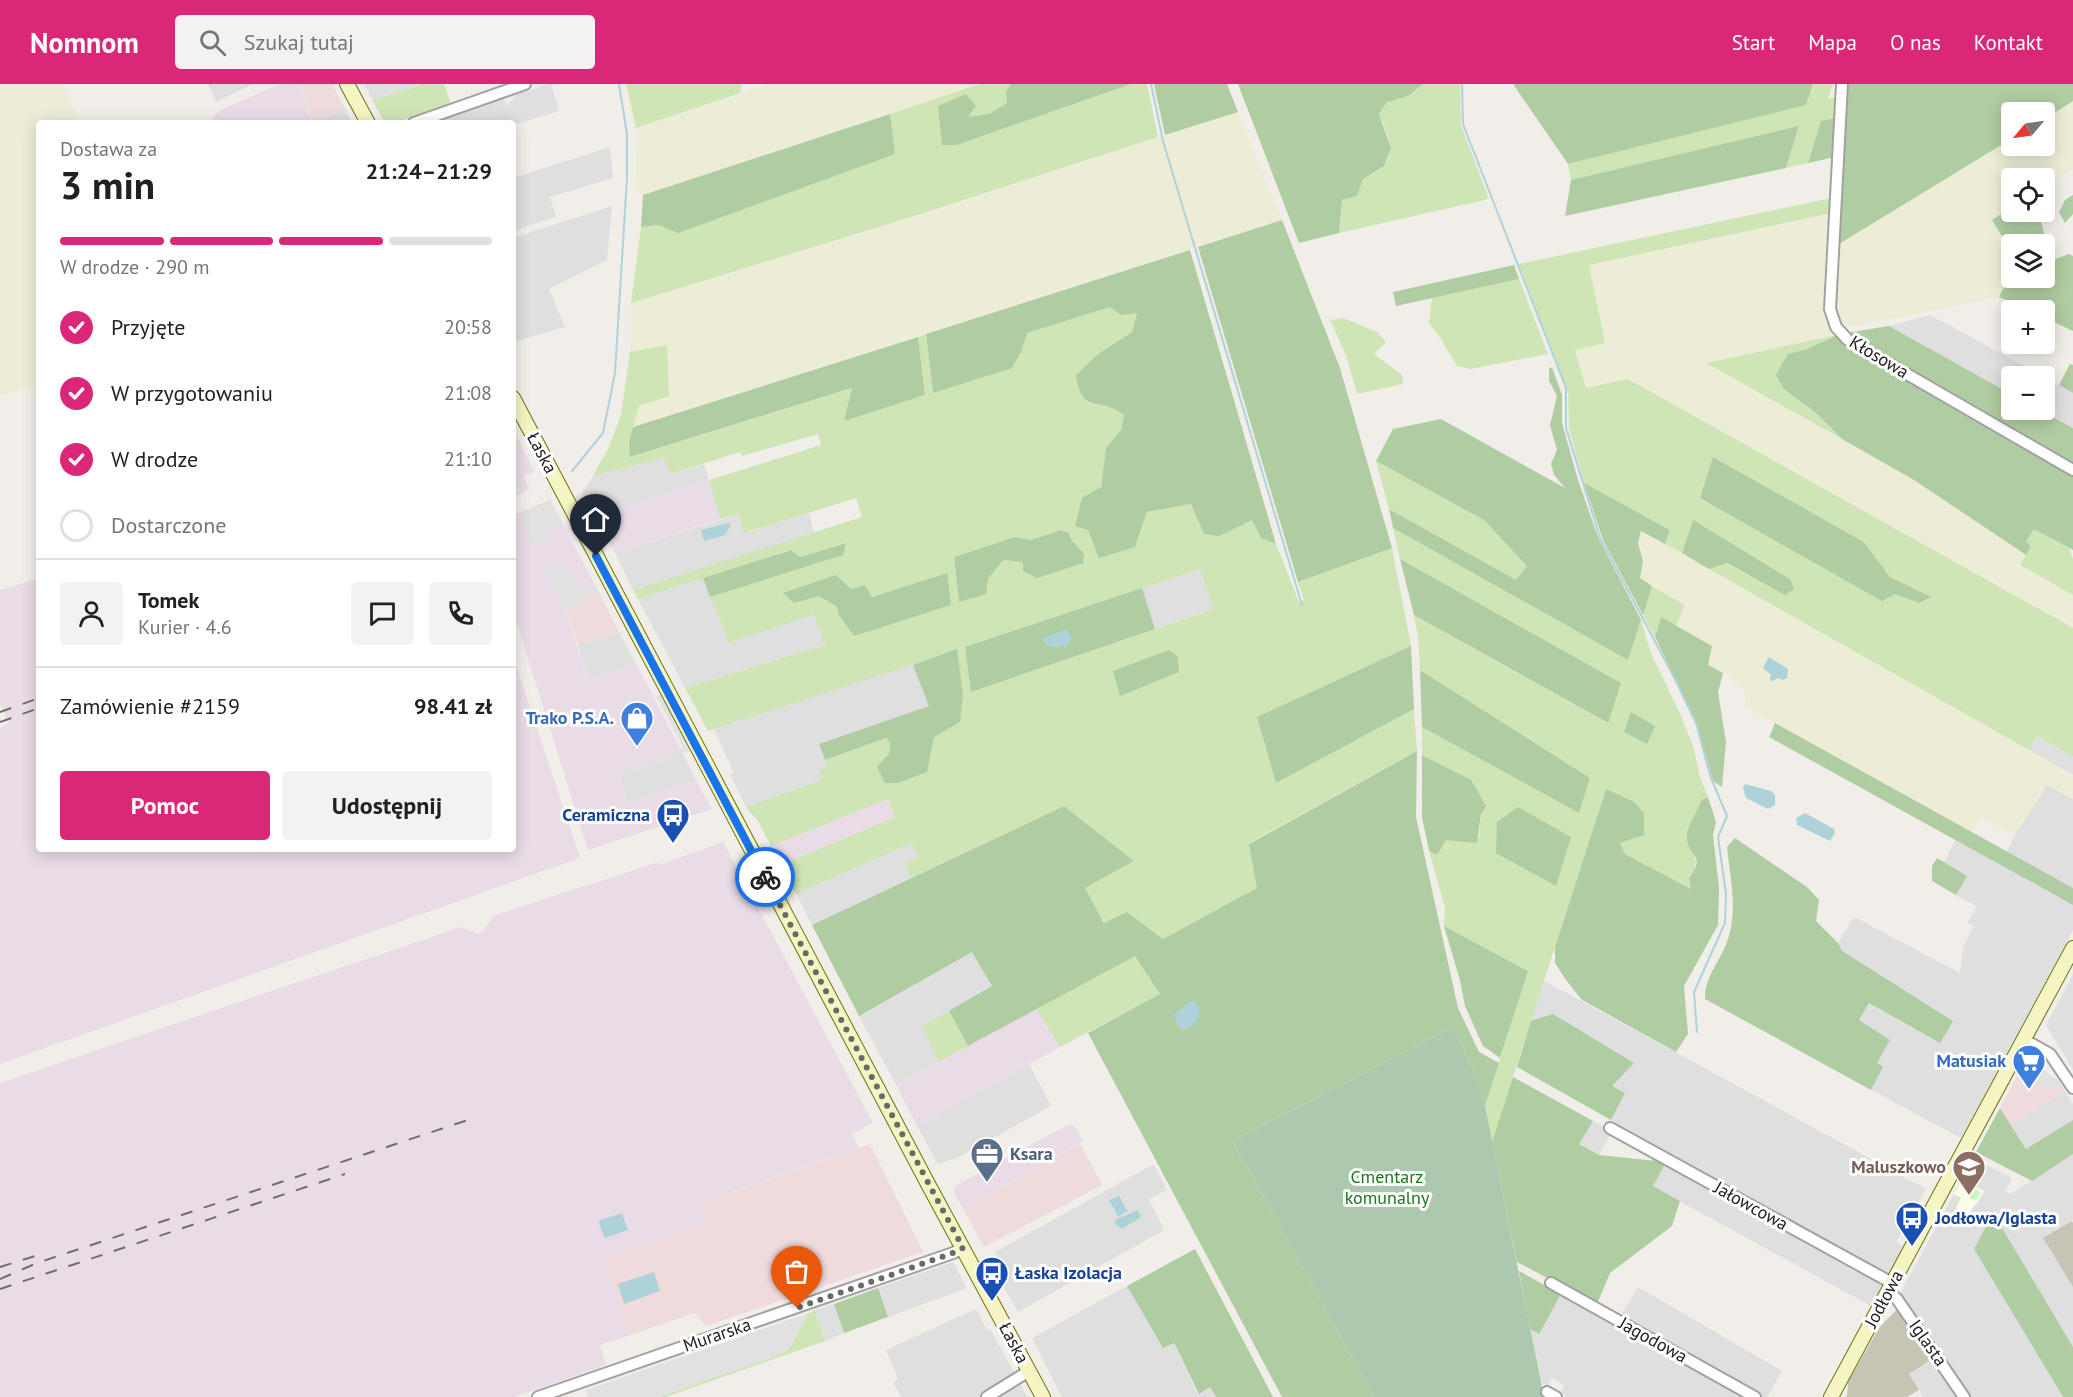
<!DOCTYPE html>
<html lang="pl">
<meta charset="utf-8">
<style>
:root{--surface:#fff;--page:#f2f2f2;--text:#202124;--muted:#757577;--line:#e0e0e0;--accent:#db2777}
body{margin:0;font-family:"PT Sans",sans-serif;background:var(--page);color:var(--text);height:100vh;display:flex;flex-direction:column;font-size:22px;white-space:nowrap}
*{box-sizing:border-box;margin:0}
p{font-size:20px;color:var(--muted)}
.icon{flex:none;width:33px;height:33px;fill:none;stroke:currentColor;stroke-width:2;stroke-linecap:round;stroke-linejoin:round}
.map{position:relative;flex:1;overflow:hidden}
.panel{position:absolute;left:36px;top:36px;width:480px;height:732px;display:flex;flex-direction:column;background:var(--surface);border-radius:6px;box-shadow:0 3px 15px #0003}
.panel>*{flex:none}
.needle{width:39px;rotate:241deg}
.buttons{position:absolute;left:2001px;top:18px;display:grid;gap:12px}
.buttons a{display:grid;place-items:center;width:54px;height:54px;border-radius:6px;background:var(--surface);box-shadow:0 3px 15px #0003;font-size:30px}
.pin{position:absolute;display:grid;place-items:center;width:51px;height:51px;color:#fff;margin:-62px -26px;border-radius:50% 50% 50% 0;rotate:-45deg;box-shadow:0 0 6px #0007}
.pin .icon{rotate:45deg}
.courier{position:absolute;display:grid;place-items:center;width:60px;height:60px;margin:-30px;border:4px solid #1a73e8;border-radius:50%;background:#fff;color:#222;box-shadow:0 2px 8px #0007}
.headline em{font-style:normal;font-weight:700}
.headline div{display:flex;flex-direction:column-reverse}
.headline{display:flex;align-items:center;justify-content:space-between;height:102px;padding:0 24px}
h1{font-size:39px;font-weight:700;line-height:45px}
.bar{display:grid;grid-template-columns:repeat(4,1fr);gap:9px 6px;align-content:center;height:72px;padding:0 24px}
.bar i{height:8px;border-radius:4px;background:var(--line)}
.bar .on{background:var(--accent)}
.bar p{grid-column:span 4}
.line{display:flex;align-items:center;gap:15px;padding:0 24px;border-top:2px solid var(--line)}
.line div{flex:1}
.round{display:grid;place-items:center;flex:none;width:63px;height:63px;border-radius:6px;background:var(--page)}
ol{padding:0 24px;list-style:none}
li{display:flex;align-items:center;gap:18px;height:66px}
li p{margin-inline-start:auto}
li .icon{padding:6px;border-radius:50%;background:var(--accent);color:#fff;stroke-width:4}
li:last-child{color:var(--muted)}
li i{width:33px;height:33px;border:3px solid var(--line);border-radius:50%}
.button{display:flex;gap:12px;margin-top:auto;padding:12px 24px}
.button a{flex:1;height:69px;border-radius:6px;background:var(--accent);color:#fff;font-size:24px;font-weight:700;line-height:69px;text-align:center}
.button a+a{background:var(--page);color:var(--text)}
header{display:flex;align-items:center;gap:36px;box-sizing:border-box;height:84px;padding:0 30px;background:var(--accent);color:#fff}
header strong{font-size:28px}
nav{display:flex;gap:33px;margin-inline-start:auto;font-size:21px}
.search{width:420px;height:54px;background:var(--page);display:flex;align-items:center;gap:15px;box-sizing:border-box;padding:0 21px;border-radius:6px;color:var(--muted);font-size:22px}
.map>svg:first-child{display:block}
</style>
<header>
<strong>Nomnom</strong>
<div class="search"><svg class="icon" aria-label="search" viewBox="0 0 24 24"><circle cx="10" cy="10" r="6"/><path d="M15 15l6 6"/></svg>Szukaj tutaj</div>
<nav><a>Start</a><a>Mapa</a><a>O nas</a><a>Kontakt</a></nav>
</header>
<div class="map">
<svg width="2073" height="1313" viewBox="0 0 2073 1313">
<rect width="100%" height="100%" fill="#f1eee9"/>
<path fill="#dfdfdf" d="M 208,0 L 253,0 L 216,18 Z
M 364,0 L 420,0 L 421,2 L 372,16 Z
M 548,0 L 551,0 L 559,27 L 513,41 L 513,39 L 420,39 L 503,11 L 507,22 L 517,10 Z
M 345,24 L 352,39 L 317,39 Z
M 610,63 L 613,94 L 550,113 L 556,133 L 513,147 L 513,94 Z
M 612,122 L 607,176 L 549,205 L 565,243 L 513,258 L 513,154 Z
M 1930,231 L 2043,292 L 2012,292 L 2011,310 L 1889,242 Z
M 2045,293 L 2073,309 L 2073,344 L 2039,326 L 2044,326 Z
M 664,374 L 672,390 L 704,380 L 709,396 L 595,432 L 582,409 L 593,392 Z
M 809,429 L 814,449 L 633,506 L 615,469 L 739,430 L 745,449 Z
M 1201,485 L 1214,525 L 819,660 L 828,684 L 821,696 L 746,723 L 730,690 L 734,689 L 714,645 Z
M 703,494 L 718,529 L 728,559 L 815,531 L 825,561 L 685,604 L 638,515 Z
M 619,548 L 636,579 L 588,595 L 578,561 Z
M 2038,652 L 2073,673 L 2073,691 L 2029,666 Z
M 683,670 L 696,696 L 628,719 L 619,692 Z
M 2047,701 L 2073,715 L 2073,804 L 2007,768 L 2016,749 Z
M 1955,756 L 2073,821 L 2073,846 L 1961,1054 L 1871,1006 L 1883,983 L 1877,979 L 1859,936 L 1869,919 L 1940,959 L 1842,867 L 1838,859 L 1854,833 L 1960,889 L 1963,863 L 1974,842 L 1967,839 L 1977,822 L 1956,811 L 1966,792 L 1944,779 Z
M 912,759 L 918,773 L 904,780 L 911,794 L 812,841 L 796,810 Z
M 1444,842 L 1926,1105 L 1896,1158 L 1904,1163 L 1888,1191 L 1611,1036 L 1624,1009 L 1465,922 L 1460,896 Z
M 972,868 L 993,903 L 922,942 L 939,978 L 896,1001 L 859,932 Z
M 2073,890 L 2073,986 L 2046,941 Z
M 1029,980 L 1051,1022 L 957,1074 L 938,1080 L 917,1042 Z
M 2065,1007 L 2073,1020 L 2073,1036 L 2026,1065 L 2011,1041 Z
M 1556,1017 L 1612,1047 L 1599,1071 L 1543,1041 Z
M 2073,1070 L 2073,1136 L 2043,1154 L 2073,1203 L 2073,1263 L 1993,1130 L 1974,1165 L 2063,1313 L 1971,1313 L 1901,1210 L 1902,1206 L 1954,1110 L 1976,1122 L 1984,1108 L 1962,1096 L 1973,1074 L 2012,1094 L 2005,1107 L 2011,1110 Z
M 1666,1078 L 1884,1198 L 1871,1222 L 1652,1102 Z
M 1154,1080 L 1167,1106 L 1149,1115 L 1164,1146 L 1018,1228 L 1001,1198 L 1010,1193 L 995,1168 Z
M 953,1178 L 967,1204 L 888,1233 L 878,1204 Z
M 1127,1202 L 1163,1264 L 1173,1258 L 1198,1310 L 1211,1303 L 1216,1313 L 1062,1313 L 1032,1254 Z
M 1638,1203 L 1782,1287 L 1767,1313 L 1763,1313 L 1620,1233 Z
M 1561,1210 L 1747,1313 L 1567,1313 L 1560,1309 L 1565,1301 L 1552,1294 L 1548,1302 L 1540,1298 L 1530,1245 L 1539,1249 Z
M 834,1220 L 844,1249 L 825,1257 L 815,1226 Z
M 976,1225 L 986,1245 L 990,1245 L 1015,1290 L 979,1313 L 901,1313 L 893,1298 L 898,1295 L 886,1266 Z
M 1934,1274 L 1960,1313 L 1923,1313 L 1909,1290 Z
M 1018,1296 L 1027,1313 L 992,1313 Z"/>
<path fill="#efdbdb" d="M 299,0 L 332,0 L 345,24 L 317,39 L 313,39 Z
M 599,508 L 619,548 L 578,561 L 564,523 Z
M 2039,983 L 2059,997 L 2065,1007 L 2011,1041 L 2000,1024 L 2019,989 Z
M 1080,1059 L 1102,1101 L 984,1163 L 963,1125 Z
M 870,1060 L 923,1168 L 706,1242 L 695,1229 L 630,1251 L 604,1175 L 710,1138 L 703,1119 Z"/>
<path fill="#e9dce7" d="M 280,0 L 299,0 L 312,39 L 209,39 L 220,26 Z
M 513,345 L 535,388 L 524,392 L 529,405 L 513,414 Z
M 709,396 L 720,435 L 615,469 L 595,432 Z
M 550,416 L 599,508 L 564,523 L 588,595 L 636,579 L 683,670 L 619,692 L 628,719 L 696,696 L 712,725 L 588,766 L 513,527 L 513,431 Z
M 39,494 L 39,765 L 513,765 L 513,572 L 580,774 L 0,980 L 0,644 L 8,639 L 0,619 L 0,506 Z
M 888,714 L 895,733 L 777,783 L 768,763 Z
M 723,758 L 873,1039 L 852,1050 L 859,1064 L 704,1118 L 710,1138 L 604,1175 L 630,1251 L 600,1261 L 606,1281 L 514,1313 L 0,1313 L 0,999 L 461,843 L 477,850 L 481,849 L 495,831 L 656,779 L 662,780 Z
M 1036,925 L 1060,963 L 917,1042 L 896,1001 Z
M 1074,1041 L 1083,1057 L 963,1125 L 954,1109 L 955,1102 L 1066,1042 Z"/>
<path fill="#fdfce6" d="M 1962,1096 L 1984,1107 L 1968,1131 L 1956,1124 L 1961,1114 L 1954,1110 Z"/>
<path fill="#c5c4b5" d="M 2072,1137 L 2073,1139 L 2073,1203 L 2043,1154 Z
M 1899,1223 L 1934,1274 L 1909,1290 L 1919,1306 L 1907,1313 L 1847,1313 L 1848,1298 L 1879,1244 Z"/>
<path fill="#ededd7" d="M 0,0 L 63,0 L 80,39 L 39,39 L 39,300 L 0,312 Z
M 767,0 L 979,0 L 643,111 L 635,106 L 637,51 L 636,44 Z
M 2073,17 L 2073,85 L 2045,103 L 2044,94 L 2012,94 L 2011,124 L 1992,136 L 2011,167 L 2011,190 L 1999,213 L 1856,242 L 1841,239 L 1837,227 L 1836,212 L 1839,160 L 2011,55 L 2012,62 L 2044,62 L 2045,35 Z
M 1238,28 L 1282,136 L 633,343 L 639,322 L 667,262 L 630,268 L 631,219 L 911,133 Z
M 1831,129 L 1826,227 L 1827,236 L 1837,251 L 1707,279 L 1914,396 L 2026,471 L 2021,482 L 2073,511 L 2073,544 L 1628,295 L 1586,305 L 1575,266 L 1605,259 L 1588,180 Z
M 1641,446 L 2073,691 L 2073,715 L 2047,701 L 2015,751 L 1982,734 L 1971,748 L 1745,623 L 1746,612 L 1741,603 L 1723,589 L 1708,581 L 1712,562 L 1676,542 L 1685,521 L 1640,494 L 1643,477 L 1638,459 Z"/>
<path fill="#cfe5b5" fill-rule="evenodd" d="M 420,0 L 444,0 L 451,20 L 395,39 L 385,39 L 372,16 L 420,2 Z
M 626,0 L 742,0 L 740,9 L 636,44 Z
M 979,0 L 1011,0 L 1006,8 L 1007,19 L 989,30 L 968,34 L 966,11 L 957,61 L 1131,0 L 1147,0 L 1158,53 L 911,133 L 631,219 L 641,143 L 659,141 L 894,70 L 890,30 Z
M 1423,0 L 1460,0 L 1461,41 L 1489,115 L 1339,149 L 1342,116 L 1357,112 L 1363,95 C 1369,91 1379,87 1384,81 C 1396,65 1386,46 1379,30 L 1387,18 L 1408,12 Z
M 1813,0 L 1833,0 L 1828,15 L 1838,13 L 1837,34 L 1821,38 L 1808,79 L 1786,84 L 1799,43 L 1571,96 L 1568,80 L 1806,21 Z
M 1831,114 L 1831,129 L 1589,181 L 1605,259 L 1575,266 L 1586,304 L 1628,295 L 2073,544 L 2073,673 L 2038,652 L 2029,666 L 1709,485 L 1726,479 L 1785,511 L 1790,495 L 1693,437 L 1682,469 L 1665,460 L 1670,446 L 1584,399 L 1569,345 L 1568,308 L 1519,180 ZM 1713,373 L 1864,458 L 1890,493 L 1930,513 L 1919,519 L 1895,510 L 1700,415 Z
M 1519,195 L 1548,270 L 1470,285 L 1457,282 L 1441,255 L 1429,239 L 1432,214 Z
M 1110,223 L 1137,229 L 1132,248 L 1098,270 L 1089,319 L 1115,323 L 1124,331 L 1121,346 L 1106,364 L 1101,403 L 1087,445 L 1135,463 L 1147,428 L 1191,420 L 1204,449 L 1252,436 L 1261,454 L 1276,460 L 1299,518 L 1304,516 L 1298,498 L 1392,464 L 1411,562 L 1257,633 L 1276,699 L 1414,625 L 1417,667 L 1249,759 L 1258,804 L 1163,855 L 1127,828 L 1105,839 L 1084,804 L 1134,777 L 1064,722 L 911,794 L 904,780 L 918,773 L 912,759 L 796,810 L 779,782 L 895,733 L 888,715 L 771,762 L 758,737 L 746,723 L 821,696 L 819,687 L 827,684 L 825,676 L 886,654 L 890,659 L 889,670 L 934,653 L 957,566 L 708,647 L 685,604 L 825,561 L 814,531 L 728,559 L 718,529 L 710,513 L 842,471 L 845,459 L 800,473 L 790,466 L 638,515 L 633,506 L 862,433 L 856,414 L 744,449 L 739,430 L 720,435 L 709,396 L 821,361 L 818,350 L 742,372 L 740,368 L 671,390 L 664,374 L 593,392 L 608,365 L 621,331 L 630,268 L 667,261 L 669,312 L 639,322 L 629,358 L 631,373 L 853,304 L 844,336 L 925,311 L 918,253 L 926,250 L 933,309 L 1021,268 L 1026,249 ZM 1061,446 L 1069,449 L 1072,457 L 1023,478 L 1003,476 L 988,495 L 959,518 L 954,473 L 1015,453 L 1031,456 ZM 1200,485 L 1214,525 L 971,608 L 965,563 ZM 947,489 L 839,531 L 836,522 L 819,512 L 851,505 L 872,513 Z
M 1343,234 L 1377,248 L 1386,258 L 1374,270 L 1402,291 L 1403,300 L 1357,310 L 1347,274 L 1330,236 Z
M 1837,251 L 1807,265 L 1788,270 L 1784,305 L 1816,329 L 1842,355 L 1706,279 Z
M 1376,377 L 1484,436 L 1527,482 L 1517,497 L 1389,425 Z
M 1393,444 L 1628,576 L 1641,536 L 1650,567 L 1682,634 L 1694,665 L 1699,690 L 1708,713 L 1701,716 C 1698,730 1688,739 1688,753 C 1687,772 1705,771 1689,794 L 1691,805 L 1625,770 L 1620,759 L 1644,750 L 1606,705 L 1492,1058 L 1485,1022 L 1528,887 L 1444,842 L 1445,824 L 1429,767 L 1437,771 L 1446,756 L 1479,754 L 1481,730 L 1470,696 L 1422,671 L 1422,643 L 1579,729 L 1590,694 L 1420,586 L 1418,552 L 1414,531 L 1607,639 L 1621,599 L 1400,475 Z
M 2034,445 L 2069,464 L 2073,475 L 2073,511 L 2020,481 L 2031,462 L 2026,458 Z
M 1652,502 L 1685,521 L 1676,542 L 1661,534 L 1655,553 L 1643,531 Z
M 1135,871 L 1161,910 L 1060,963 L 1036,925 Z
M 949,927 L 968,962 L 939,978 L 922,942 Z
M 815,1226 L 825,1257 L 666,1313 L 659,1313 L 786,1267 L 791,1262 L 809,1229 Z"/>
<path fill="#b0cca2" d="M 1011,0 L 1131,0 L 957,61 L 942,61 L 938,22 L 966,10 L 976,22 L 968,33 L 989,30 L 1007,19 L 1006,8 Z
M 1154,0 L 1227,0 L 1238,28 L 1165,51 Z
M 1238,0 L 1423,0 L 1408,12 L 1387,18 L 1379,30 L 1391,64 L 1384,82 L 1363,95 L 1357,112 L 1342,116 L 1339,149 L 1299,159 Z
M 1513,0 L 1813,0 L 1806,21 L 1568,80 Z
M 1845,0 L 2073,0 L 2073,17 L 2045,35 L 2044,28 L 2012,28 L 2011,55 L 1839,160 Z
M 890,30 L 895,70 L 678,149 L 659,141 L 641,143 L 643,111 Z
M 1837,34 L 1835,73 L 1808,79 L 1821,37 Z
M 1799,42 L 1786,84 L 1565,132 L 1571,96 Z
M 2073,111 L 2073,130 L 2065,139 L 2059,128 L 2065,116 Z
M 2045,117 L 2051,126 L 2041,138 L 2045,153 L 2042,160 L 2012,160 L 2011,167 L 1992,136 L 2011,124 L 2012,128 L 2044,128 Z
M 1282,136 L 1340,284 L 1392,464 L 1298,498 L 1198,163 Z
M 1190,166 L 1276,460 L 1261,454 L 1252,436 L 1219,452 L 1204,450 L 1191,420 L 1147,428 L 1135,463 L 1099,474 L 1088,446 L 1075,442 L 1082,414 L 1101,403 L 1106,364 L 1121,346 L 1124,331 C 1100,311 1082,333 1076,291 L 1098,270 L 1132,248 L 1137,229 L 1121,231 L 1110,223 L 1027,249 L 1021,268 L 1012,284 L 933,309 L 926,250 Z
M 2045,170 L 2050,177 L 2069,170 L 2073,172 L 2073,247 L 2045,234 L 2044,226 L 2029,226 L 1999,213 L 2011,190 L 2012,194 L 2044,194 Z
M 1514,181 L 1519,195 L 1396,222 L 1393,208 Z
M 1889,242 L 2011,310 L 2012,326 L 2039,326 L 2073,344 L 2073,383 L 1846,249 Z
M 1837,251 L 2073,388 L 2073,466 L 2034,445 L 2026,458 L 2031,462 L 2026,471 L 1914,396 L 1842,355 L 1816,329 L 1784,305 L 1776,291 L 1788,270 L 1807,265 Z
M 918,253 L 925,311 L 844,337 L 852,304 L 630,373 L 629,358 L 633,343 Z
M 2070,280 L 2073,281 L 2073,309 L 2059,301 Z
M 1552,283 L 1562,311 L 1562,339 L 1578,396 L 1598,453 L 1641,536 L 1628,576 L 1393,444 L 1389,425 L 1516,496 L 1527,482 L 1484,436 L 1376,377 L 1393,345 L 1441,335 L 1565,404 L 1554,391 L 1551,380 L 1557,366 L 1550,341 L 1557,312 L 1549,297 L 1549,285 Z
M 1713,373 L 1864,458 L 1890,493 L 1931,513 L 1919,519 L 1895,510 L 1882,517 L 1700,414 Z
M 1584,399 L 1670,446 L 1665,460 L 1641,447 L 1638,459 L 1643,477 L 1640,494 L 1652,502 L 1643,531 L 1603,456 Z
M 1693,436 L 1790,495 L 1794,505 L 1785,511 L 1727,479 L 1709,485 L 1682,469 Z
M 1061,446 L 1069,449 L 1072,457 L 1084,470 L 1083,479 L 1037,494 L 1023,487 L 1023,478 L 1003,476 L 988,495 L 986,510 L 959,518 L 954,473 L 1015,453 L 1031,456 Z
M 846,459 L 843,471 L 710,513 L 703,494 L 791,466 L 800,473 Z
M 1400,475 L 1621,599 L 1608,639 L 1414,531 Z
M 947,489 L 951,521 L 854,552 L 839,531 L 836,522 L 819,512 L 794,519 L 783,509 L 836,491 L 851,505 L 865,501 L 872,513 Z
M 1142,504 L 1155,545 L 971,608 L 965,563 Z
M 1661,533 L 1712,562 L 1708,581 L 1723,589 L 1718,608 L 1726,658 L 1722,703 L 1713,697 L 1697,639 L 1655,553 Z
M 1411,562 L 1414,625 L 1276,699 L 1257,633 Z
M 957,565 L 963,611 L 960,638 L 934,653 L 927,688 L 898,699 L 885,699 L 877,683 L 889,670 L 890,659 L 886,654 L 825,676 L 819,660 L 929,622 L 913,581 Z
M 1169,566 L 1178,573 L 1179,588 L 1120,612 L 1113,587 Z
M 1420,586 L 1590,694 L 1579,729 L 1422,643 Z
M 1631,628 L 1655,642 L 1647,660 L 1624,648 Z
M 1775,639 L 2073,804 L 2073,821 L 1769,653 Z
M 1417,667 L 1416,733 L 1458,924 L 1479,968 L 1499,979 L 1485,1022 L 1482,1007 L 1453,943 L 1233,1057 L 1374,1313 L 1282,1313 L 1088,949 L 1160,910 L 1135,872 L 968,962 L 949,927 L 992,902 L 972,868 L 859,932 L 812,841 L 1064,722 L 1134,777 L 1085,804 L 1104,839 L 1127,828 L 1163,855 L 1257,804 L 1249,760 Z
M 1422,671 L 1471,696 L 1486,722 L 1481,730 L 1477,759 L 1446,756 L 1437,771 L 1429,767 L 1422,733 Z
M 1606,705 L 1634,718 L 1644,729 L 1644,751 L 1620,759 L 1625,770 L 1691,805 L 1689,794 C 1706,771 1690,774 1687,756 C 1685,742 1698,729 1701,716 L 1708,713 L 1716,738 L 1713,751 L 1719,804 L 1718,841 L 1684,902 L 1688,950 L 1676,968 L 1582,916 L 1566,896 L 1555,879 L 1555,863 Z
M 1518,723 L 1571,753 L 1556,802 L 1496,769 L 1497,738 Z
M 1735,754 L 1807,803 L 1819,816 L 1816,837 L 1838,859 L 1842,867 L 1953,937 L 1940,959 L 1869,919 L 1859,936 L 1890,956 L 1877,979 L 1883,983 L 1871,1006 L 1705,915 C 1704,893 1722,875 1728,855 C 1738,825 1730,794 1727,763 Z
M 1937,774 L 1967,792 L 1956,811 L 1932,797 L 1932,782 Z
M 1444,842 L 1528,887 L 1500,974 L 1483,962 L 1465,922 L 1460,896 Z
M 1553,930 L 1634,979 L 1612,1002 L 1625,1009 L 1611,1036 L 1517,983 L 1531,937 Z
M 1513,993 L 1593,1037 L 1579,1060 L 1599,1071 L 1666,1078 L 1653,1102 L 1680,1117 L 1672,1142 L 1610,1189 L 1597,1220 L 1517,1178 L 1492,1058 Z
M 2000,1024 L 2026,1065 L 2073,1036 L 2073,1070 L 2032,1097 L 1976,1068 Z
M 1993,1129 L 2073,1263 L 2073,1313 L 2063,1313 L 1974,1165 Z
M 1195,1165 L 1273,1313 L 1216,1313 L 1210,1303 L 1199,1310 L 1174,1259 L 1163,1264 L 1127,1202 Z
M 1519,1187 L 1561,1210 L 1539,1250 L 1530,1245 Z
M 878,1204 L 888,1233 L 844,1249 L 834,1220 Z"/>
<path fill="#acc8af" d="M 1453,943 L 1482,1007 L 1544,1313 L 1374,1313 L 1233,1057 Z"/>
<path fill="#ccf5cd" d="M 1965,1099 L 1981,1108 L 1976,1117 L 1970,1114 L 1962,1104 Z"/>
<path fill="#e1e1e1" d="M 550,416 L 563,439 L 545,448 L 548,454 L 532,461 L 519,429 Z
M 564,479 L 578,501 L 588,501 L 594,498 L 599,508 L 582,515 L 584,520 L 566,527 L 544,488 Z
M 661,610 L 690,666 L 625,689 L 624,685 L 683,664 L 656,612 Z
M 2039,983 L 2059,997 L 2062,1003 L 2056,1005 L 2050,1005 L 2026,992 L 2029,986 Z
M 809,1229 L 791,1262 L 786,1267 L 771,1274 L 659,1313 L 588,1313 L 586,1306 Z"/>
<path fill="#aed2da" d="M 729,439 L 731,441 L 725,451 L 704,457 L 701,446 Z
M 1064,546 L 1067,546 L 1072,554 L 1066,562 L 1053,564 L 1044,559 L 1043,555 L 1045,553 Z
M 1769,573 L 1788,585 L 1787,594 L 1783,596 L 1778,594 L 1773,597 L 1770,596 L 1771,591 L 1763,584 Z
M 1745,700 L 1771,707 L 1775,711 L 1775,721 L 1768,725 L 1746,714 L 1743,704 Z
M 1805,729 L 1834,745 L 1835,749 L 1830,757 L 1797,741 L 1796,734 Z
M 1190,917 L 1194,917 C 1206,929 1197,942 1182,946 L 1179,944 L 1174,931 Z
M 1119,1112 L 1127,1127 L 1118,1133 L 1109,1116 Z
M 1138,1126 L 1141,1133 L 1122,1145 L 1116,1141 L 1115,1136 Z
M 622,1129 L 628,1146 L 605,1154 L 598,1137 Z
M 654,1188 L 660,1207 L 624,1220 L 618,1200 Z"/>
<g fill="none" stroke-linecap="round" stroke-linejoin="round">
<path stroke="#aed2da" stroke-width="2" d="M 1151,0 L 1163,57 L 1302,521
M 1462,0 L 1463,40 L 1566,304 L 1566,344 L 1600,454 L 1675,595 L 1696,639 L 1711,694 L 1727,732 L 1718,753 L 1726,810 L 1725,839 L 1694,908 L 1697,948
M 572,387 L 603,349 L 615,289 L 627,94 L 627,50 L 619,0"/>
<defs>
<path id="street" d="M 1842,0 L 1830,225 L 1836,243 L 1848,256 L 2073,386
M 414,39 L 525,0
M 2023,955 L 2050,970 L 2073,1004
M 1610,1044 L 1892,1199
M 1551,1199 L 1755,1313
M 1888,1207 L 1897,1215 L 1964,1313
M 1547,1308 L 1556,1313
M 538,1313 L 953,1169 L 963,1164
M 987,1313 L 1029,1287"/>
<path id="secondary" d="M 347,0 L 368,39
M 513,314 L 928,1100 L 1043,1313
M 1831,1313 L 2073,864"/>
</defs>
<use href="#street" stroke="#a2a2a2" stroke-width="14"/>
<use href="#secondary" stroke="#6b7110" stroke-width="16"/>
<use href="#street" stroke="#fff" stroke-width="10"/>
<use href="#secondary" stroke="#f4f5c3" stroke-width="14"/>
<path stroke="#6f6f6f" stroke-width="2" stroke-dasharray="12 12" stroke-linecap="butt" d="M 0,628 L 39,614
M 0,638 L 39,624
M 0,1183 L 35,1172
M 0,1195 L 37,1179 L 471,1035
M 0,1205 L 345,1090"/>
</g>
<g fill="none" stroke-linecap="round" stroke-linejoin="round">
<path stroke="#6a6967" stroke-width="6" stroke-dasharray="0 10.8" d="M 765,793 L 963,1164 L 953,1169 L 797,1224"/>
<path stroke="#1a73e8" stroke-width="8" d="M 596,472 L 765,793"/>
</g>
<defs>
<symbol id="shop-pin" viewBox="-11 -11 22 30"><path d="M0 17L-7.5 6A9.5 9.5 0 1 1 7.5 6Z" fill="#3f7fe0" stroke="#fff"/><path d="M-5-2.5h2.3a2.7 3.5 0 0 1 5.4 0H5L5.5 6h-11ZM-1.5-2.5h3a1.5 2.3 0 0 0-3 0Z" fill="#fff"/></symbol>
<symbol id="bus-pin" viewBox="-11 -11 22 30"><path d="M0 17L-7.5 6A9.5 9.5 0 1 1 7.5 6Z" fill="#1a4fb4" stroke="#fff"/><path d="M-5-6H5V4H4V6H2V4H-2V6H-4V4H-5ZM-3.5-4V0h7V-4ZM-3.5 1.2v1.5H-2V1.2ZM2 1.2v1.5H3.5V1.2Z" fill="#fff"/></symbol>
<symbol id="supermarket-pin" viewBox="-11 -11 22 30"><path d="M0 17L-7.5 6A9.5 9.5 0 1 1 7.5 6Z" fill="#3f7fe0" stroke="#fff"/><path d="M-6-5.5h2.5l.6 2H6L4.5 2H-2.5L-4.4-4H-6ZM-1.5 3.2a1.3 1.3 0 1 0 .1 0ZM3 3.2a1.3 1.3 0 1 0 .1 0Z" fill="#fff"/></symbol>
<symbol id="office-pin" viewBox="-11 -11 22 30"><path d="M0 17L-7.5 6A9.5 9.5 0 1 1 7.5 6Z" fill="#5c6f8a" stroke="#fff"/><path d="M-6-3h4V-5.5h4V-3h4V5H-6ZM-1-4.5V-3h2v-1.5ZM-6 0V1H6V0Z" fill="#fff"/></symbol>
<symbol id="school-pin" viewBox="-11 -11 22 30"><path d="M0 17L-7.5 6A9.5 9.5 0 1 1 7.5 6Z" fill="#8d6e63" stroke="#fff"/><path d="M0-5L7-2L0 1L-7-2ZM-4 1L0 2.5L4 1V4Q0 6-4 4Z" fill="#fff"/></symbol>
</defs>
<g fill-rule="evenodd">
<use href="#shop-pin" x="618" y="615" width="38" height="52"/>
<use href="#bus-pin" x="654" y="712" width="38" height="52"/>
<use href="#supermarket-pin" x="2010" y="958" width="38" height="52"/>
<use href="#office-pin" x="968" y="1051" width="38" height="52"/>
<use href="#school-pin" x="1950" y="1064" width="38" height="52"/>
<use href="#bus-pin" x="1893" y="1115" width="38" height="52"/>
<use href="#bus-pin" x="973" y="1170" width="38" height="52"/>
</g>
<g text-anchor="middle" stroke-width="6" stroke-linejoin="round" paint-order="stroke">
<g font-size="18" fill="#212121" stroke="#fff">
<text transform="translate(1879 273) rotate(31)" y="6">Kłosowa</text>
<text transform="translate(542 369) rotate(62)" y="6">Łaska</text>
<text transform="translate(1751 1122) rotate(29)" y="6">Jałowcowa</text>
<text transform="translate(1884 1215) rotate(-62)" y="6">Jodłowa</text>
<text transform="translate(717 1251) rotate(-19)" y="6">Murarska</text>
<text transform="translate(1653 1256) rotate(29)" y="6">Jagodowa</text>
<text transform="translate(1014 1259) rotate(62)" y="6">Łaska</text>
<text transform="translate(1928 1259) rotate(55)" y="6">Iglasta</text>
</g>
<g font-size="18" font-weight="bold" fill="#366cbe" stroke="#fff" text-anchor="end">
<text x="614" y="640">Trako P.S.A.</text>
<text x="2006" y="983">Matusiak</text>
</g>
<g font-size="18" font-weight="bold" fill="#164399" stroke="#fff" text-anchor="start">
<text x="650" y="737" text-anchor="end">Ceramiczna</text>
<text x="1935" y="1140">Jodłowa/Iglasta</text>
<text x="1015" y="1195">Łaska Izolacja</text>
</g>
<g font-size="18" font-weight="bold" fill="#4e5e75" stroke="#fff" text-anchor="start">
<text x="1010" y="1076">Ksara</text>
</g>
<g font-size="18" font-weight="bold" fill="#785e54" stroke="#fff" text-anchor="end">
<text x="1946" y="1089">Maluszkowo</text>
</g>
<g font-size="18" fill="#17781a" stroke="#fff">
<text x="1387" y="1099">Cmentarz<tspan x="1387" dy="21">komunalny</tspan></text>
</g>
</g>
</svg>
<div class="buttons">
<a><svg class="needle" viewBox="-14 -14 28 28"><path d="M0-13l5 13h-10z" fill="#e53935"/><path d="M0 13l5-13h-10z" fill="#757577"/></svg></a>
<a><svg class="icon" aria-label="locate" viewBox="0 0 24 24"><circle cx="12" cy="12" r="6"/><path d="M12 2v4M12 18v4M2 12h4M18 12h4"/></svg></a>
<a><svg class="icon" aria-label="layers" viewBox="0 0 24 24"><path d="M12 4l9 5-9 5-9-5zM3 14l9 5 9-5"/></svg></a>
<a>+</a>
<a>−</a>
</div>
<div class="pin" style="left:797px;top:1224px;background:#ea580c"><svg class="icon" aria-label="bag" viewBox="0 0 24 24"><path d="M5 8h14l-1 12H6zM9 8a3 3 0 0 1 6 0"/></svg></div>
<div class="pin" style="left:596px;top:472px;background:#1f2937"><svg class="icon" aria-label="home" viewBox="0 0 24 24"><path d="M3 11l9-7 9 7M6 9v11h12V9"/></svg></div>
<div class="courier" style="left:765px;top:793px"><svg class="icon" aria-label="bike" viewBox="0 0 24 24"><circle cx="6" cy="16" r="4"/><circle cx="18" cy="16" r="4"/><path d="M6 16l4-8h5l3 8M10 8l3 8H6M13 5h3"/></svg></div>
<section class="panel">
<div class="headline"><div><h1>3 min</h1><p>Dostawa za</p></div><em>21:24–21:29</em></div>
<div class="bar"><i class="on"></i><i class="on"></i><i class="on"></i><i></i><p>W drodze · 290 m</p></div>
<ol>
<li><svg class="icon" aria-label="check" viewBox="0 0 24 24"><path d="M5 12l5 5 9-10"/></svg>Przyjęte<p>20:58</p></li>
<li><svg class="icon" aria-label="check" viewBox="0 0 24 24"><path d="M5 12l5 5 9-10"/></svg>W przygotowaniu<p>21:08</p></li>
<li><svg class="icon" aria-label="check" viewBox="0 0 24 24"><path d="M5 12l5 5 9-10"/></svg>W drodze<p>21:10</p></li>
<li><i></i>Dostarczone</li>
</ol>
<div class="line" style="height:108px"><a class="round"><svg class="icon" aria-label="person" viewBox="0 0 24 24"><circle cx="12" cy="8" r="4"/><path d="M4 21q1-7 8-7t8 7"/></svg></a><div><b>Tomek</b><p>Kurier · 4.6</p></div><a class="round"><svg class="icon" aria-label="chat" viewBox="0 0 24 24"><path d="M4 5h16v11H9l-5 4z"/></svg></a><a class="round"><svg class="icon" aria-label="phone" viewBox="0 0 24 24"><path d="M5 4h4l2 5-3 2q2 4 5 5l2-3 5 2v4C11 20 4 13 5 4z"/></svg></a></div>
<div class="line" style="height:78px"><div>Zamówienie #2159</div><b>98.41 zł</b></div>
<div class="button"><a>Pomoc</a><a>Udostępnij</a></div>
</section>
</div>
